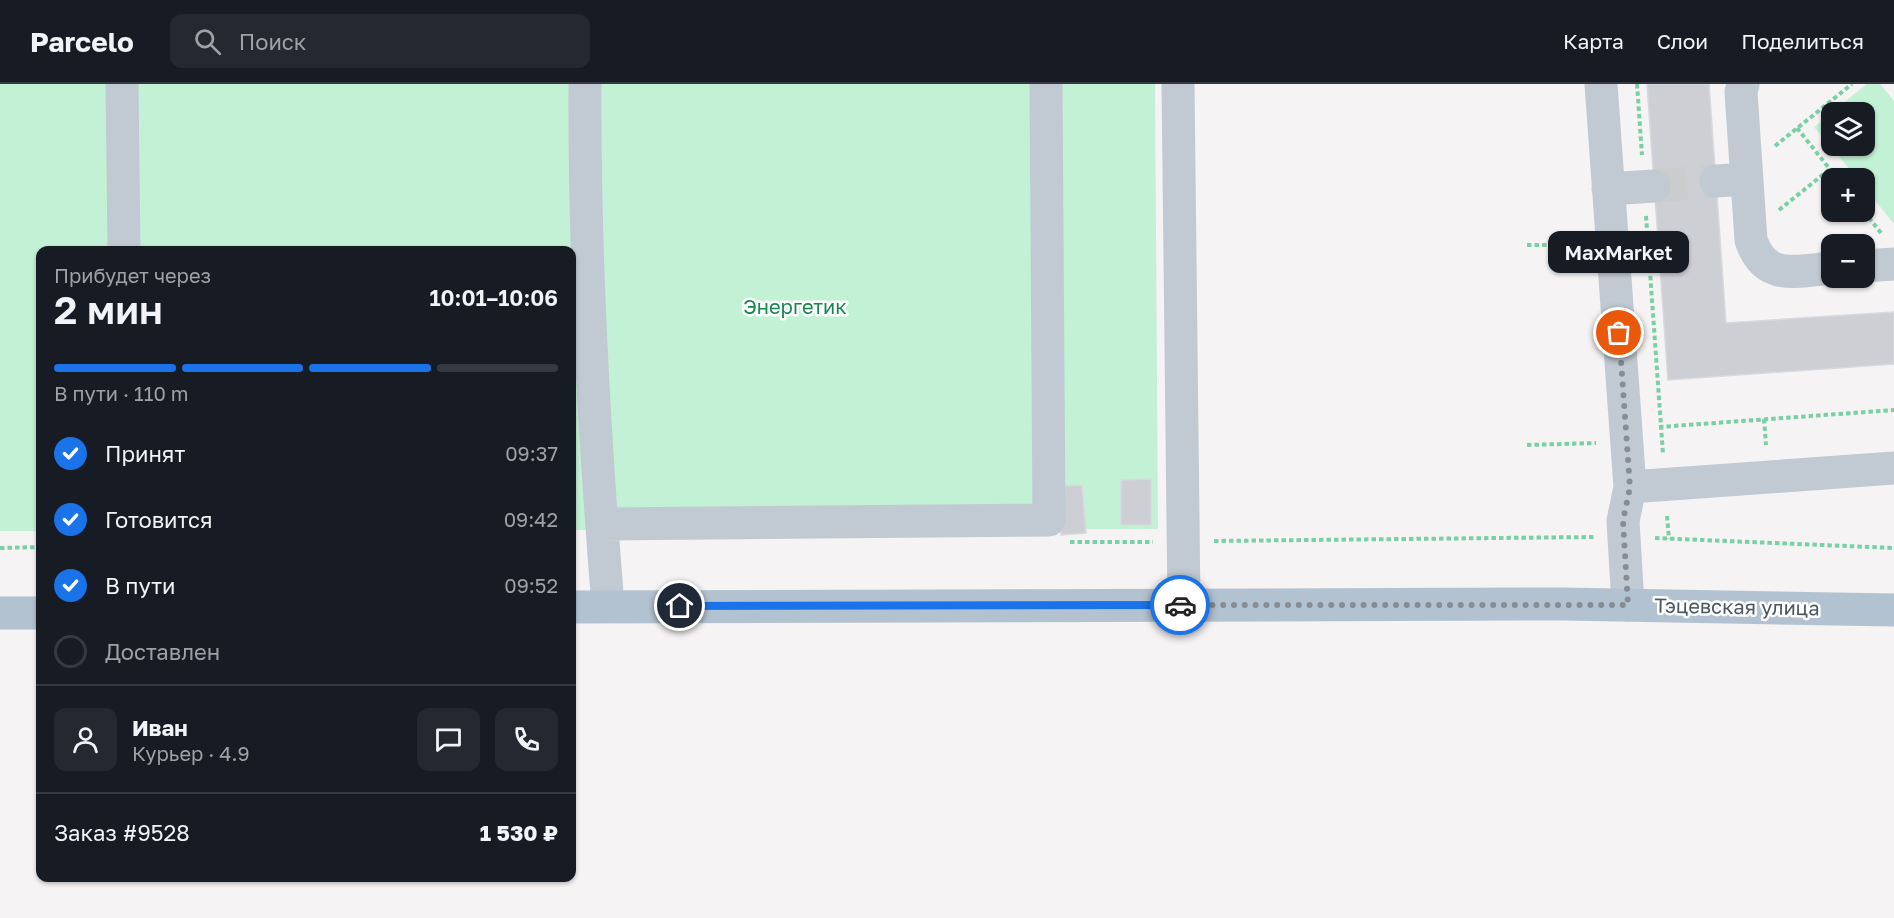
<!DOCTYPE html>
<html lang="ru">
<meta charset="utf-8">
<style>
:root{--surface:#171b24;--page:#242831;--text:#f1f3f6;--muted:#9ea1a6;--line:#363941;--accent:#1a73e8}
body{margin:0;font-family:"Golos Text",sans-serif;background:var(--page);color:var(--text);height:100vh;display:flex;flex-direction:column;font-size:22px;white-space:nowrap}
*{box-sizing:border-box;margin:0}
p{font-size:20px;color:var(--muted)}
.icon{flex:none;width:33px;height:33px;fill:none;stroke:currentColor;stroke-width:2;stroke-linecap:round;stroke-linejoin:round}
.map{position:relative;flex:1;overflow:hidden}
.details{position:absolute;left:36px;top:162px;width:540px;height:636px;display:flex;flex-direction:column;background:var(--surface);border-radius:12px;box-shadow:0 2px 4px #0004}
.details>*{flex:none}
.fabs{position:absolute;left:1821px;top:18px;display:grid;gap:12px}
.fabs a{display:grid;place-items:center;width:54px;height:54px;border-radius:12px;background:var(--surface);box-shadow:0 2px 4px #0004;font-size:30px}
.pin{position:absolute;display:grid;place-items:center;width:51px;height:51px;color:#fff;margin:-26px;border:3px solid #fff;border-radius:50%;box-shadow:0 2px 6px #0007}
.courier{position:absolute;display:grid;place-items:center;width:60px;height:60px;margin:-30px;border:4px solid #1a73e8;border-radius:50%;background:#fff;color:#222;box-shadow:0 2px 8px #0007}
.bubble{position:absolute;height:42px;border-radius:12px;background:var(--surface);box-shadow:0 2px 4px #0004;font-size:20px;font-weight:600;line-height:42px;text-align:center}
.headline em{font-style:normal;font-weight:600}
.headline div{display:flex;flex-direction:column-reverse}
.headline{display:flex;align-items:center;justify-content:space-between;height:102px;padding:0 18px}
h1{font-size:39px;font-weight:600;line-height:45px}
.bar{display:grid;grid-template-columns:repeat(4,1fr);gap:9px 6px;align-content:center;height:72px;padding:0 18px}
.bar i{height:8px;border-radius:4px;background:var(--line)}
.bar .current{background:var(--accent)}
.bar p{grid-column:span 4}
.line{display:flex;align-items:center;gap:15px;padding:0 18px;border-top:2px solid var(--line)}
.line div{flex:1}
.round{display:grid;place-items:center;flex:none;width:63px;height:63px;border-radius:12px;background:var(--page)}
ol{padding:0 18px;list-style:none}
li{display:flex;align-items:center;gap:18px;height:66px}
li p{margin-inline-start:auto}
li .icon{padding:6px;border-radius:50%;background:var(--accent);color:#fff;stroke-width:4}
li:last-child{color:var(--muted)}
li i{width:33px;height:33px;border:3px solid var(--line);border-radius:50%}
header{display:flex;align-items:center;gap:36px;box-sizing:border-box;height:84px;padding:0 30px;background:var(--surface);border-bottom:2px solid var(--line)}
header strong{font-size:28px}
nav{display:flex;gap:33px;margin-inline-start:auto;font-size:21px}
.search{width:420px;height:54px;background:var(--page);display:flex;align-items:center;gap:15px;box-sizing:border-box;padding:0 21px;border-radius:12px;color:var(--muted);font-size:22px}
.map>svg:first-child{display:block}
</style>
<header>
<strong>Parcelo</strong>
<div class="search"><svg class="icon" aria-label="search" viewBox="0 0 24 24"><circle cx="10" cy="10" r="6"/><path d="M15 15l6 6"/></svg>Поиск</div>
<nav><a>Карта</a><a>Слои</a><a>Поделиться</a></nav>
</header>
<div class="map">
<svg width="1894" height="834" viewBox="0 0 1894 834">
<rect width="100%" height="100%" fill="#f5f3f3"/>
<path fill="#c3f1d5" d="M 0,0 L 1155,0 L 1158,445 L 572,446 L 572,166 L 40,166 L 40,447 L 0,447 Z
M 1867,0 L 1880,0 L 1894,17 L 1894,140 L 1865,104 L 1864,94 L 1857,94 L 1814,43 L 1832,29 L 1832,62 L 1864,62 L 1864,28 L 1832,28 Z"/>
<path fill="#cdcfd5" stroke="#d7d9de" stroke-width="1.5" d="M 1647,0 L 1709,0 L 1726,239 L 1894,228 L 1894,280 L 1668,296 Z
M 1151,395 L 1151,441 L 1121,441 L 1121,396 Z
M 1082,401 L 1086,449 L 1061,451 L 1058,402 Z"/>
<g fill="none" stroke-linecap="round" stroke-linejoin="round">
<path stroke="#caccce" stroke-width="33" stroke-dasharray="33 16" stroke-linecap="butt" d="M 1654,102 L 1716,97"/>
<path stroke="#7ad0a6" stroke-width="4" stroke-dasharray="4.5 3" stroke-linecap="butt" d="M 1637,0 L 1642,71
M 1797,44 L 1837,94
M 1775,62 L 1852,0
M 1779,126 L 1830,85
M 1864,128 L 1882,150
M 1646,132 L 1663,370
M 1527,161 L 1583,161
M 1764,335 L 1766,361
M 1659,343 L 1894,326
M 1527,361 L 1596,359
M 1667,432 L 1669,455
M 1655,454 L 1894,464
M 1214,457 L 1594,453
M 1070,458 L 1153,458
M 0,464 L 40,463"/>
<path stroke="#c1cad2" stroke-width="33" d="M 122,0 L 124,166
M 585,0 C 584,174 594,349 608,522
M 1178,0 L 1184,521
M 1601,0 L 1630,403 L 1623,437 L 1628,521
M 1743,0 L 1741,8 L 1751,156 C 1765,198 1796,187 1832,184
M 1716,97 L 1747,95
M 1608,105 L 1654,102
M 1864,182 L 1894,180
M 1630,403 L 1894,384
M 602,440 L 1049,436 L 1046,0"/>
<path stroke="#b3c2d1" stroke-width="33" d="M 572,523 L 1563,520 L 1894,526
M 0,529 L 40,529"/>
</g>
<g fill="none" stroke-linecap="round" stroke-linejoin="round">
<path stroke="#868d94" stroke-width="6" stroke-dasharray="0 10.8" d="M 1180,521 L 1628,521 L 1623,437 L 1630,403 L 1619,249"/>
<path stroke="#1a73e8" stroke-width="8" d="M 680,522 L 1180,521"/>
</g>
<g text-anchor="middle" stroke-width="5" stroke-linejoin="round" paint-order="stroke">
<g font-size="20" fill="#17864f" stroke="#fff">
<text x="795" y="230">Энергетик</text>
</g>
<g font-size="20" fill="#4a5661" stroke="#fff">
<text transform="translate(1737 523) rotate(1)" y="7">Тэцевская улица</text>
</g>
</g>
</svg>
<div class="fabs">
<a><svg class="icon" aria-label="layers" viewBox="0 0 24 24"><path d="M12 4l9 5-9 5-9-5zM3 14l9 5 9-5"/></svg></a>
<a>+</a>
<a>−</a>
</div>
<div class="pin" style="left:1619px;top:249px;background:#ea580c"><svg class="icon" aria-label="bag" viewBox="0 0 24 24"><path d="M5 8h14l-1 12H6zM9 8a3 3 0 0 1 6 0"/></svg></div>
<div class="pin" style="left:680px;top:522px;background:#1f2937"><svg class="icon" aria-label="home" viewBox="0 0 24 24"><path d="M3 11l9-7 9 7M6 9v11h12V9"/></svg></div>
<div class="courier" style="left:1180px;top:521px"><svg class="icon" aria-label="car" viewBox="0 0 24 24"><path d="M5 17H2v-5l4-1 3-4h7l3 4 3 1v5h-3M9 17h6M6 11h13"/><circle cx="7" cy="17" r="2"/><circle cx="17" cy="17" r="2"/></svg></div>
<div class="bubble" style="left:1548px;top:147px;width:141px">MaxMarket</div>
<section class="details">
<div class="headline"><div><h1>2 мин</h1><p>Прибудет через</p></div><em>10:01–10:06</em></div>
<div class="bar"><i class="current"></i><i class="current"></i><i class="current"></i><i></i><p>В пути · 110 m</p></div>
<ol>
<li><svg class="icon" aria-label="check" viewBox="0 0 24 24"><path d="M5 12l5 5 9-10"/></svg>Принят<p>09:37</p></li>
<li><svg class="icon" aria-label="check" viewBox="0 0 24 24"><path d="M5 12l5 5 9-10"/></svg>Готовится<p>09:42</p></li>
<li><svg class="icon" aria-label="check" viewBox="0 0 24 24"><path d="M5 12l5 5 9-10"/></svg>В пути<p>09:52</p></li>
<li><i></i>Доставлен</li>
</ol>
<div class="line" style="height:108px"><a class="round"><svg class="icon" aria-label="person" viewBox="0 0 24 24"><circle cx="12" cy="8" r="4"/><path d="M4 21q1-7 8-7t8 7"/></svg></a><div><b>Иван</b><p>Курьер · 4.9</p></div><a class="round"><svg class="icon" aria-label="chat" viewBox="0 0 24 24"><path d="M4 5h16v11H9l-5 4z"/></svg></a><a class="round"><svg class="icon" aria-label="phone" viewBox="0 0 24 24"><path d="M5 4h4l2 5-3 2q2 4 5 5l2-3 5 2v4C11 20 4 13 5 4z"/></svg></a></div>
<div class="line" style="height:78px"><div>Заказ #9528</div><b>1 530 ₽</b></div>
</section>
</div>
